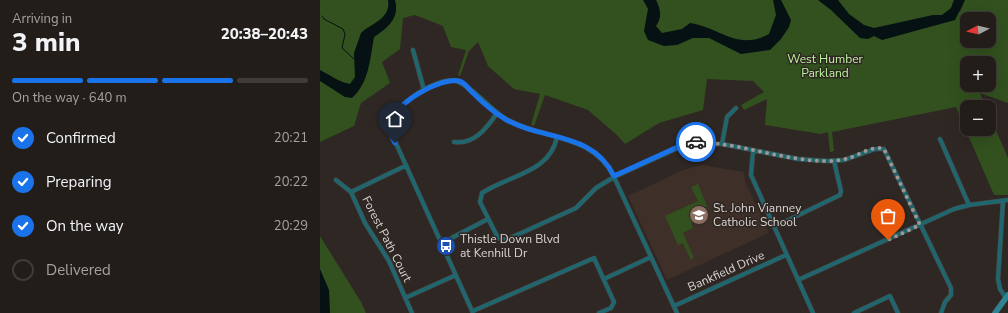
<!DOCTYPE html>
<meta charset="utf-8">
<style>
:root{--surface:#231d1a;--page:#2f2a27;--text:#f1f3f6;--muted:#a3a2a2;--line:#403b39;--accent:#1a73e8}
body{margin:0;font-family:"Nunito Sans",sans-serif;background:var(--page);color:var(--text);height:100vh;display:flex;flex-direction:column;font-size:15px;white-space:nowrap}
*{box-sizing:border-box;margin:0}
p{font-size:13px;color:var(--muted)}
.icon{flex:none;width:22px;height:22px;fill:none;stroke:currentColor;stroke-width:2;stroke-linecap:round;stroke-linejoin:round}
.map{position:relative;flex:1;overflow:hidden}
.drawer{display:flex;flex-direction:column;background:var(--surface);width:320px}
.drawer>*{flex:none}
.needle{width:26px;rotate:263deg}
.fabs{position:absolute;left:640px;top:12px;display:grid;gap:8px}
.fabs a{display:grid;place-items:center;width:36px;height:36px;border-radius:8px;background:var(--surface);box-shadow:0 4px 16px #0002,0 0 0 1px var(--line);font-size:20px}
.pin{position:absolute;display:grid;place-items:center;width:34px;height:34px;color:#fff;margin:-41px -17px;border-radius:50% 50% 50% 0;rotate:-45deg;box-shadow:0 0 4px #0007}
.pin .icon{rotate:45deg}
.courier{position:absolute;display:grid;place-items:center;width:40px;height:40px;margin:-20px;border:3px solid #1a73e8;border-radius:50%;background:#fff;color:#222;box-shadow:0 1px 5px #0007}
.head em{font-style:normal;font-weight:800}
.head div{display:flex;flex-direction:column-reverse}
.head{display:flex;align-items:center;justify-content:space-between;height:68px;padding:0 12px}
h1{font-size:26px;font-weight:800;line-height:30px}
.bar{display:grid;grid-template-columns:repeat(4,1fr);gap:6px 4px;align-content:center;height:48px;padding:0 12px}
.bar i{height:5px;border-radius:3px;background:var(--line)}
.bar .current{background:var(--accent)}
.bar p{grid-column:span 4}
ol{padding:0 12px;list-style:none}
li{display:flex;align-items:center;gap:12px;height:44px}
li p{margin-inline-start:auto}
li .icon{padding:4px;border-radius:50%;background:var(--accent);color:#fff;stroke-width:4}
li:last-child{color:var(--muted)}
li i{width:22px;height:22px;border:2px solid var(--line);border-radius:50%}
main{display:flex;flex:1;min-height:0}
.map>svg:first-child{display:block}
</style>
<main>
<section class="drawer">
<div class="head"><div><h1>3 min</h1><p>Arriving in</p></div><em>20:38–20:43</em></div>
<div class="bar"><i class="current"></i><i class="current"></i><i class="current"></i><i></i><p>On the way · 640 m</p></div>
<ol>
<li><svg class="icon" aria-label="check" viewBox="0 0 24 24"><path d="M5 12l5 5 9-10"/></svg>Confirmed<p>20:21</p></li>
<li><svg class="icon" aria-label="check" viewBox="0 0 24 24"><path d="M5 12l5 5 9-10"/></svg>Preparing<p>20:22</p></li>
<li><svg class="icon" aria-label="check" viewBox="0 0 24 24"><path d="M5 12l5 5 9-10"/></svg>On the way<p>20:29</p></li>
<li><i></i>Delivered</li>
</ol>
</section>
<div class="map">
<svg width="688" height="313" viewBox="0 0 688 313">
<rect width="100%" height="100%" fill="#2f2723"/>
<path fill="#3e2f28" d="M 382,165 L 424,172 L 425,181 L 449,233 L 347,280 L 308,196 L 363,170 Z"/>
<path fill="#32511f" fill-rule="evenodd" d="M 0,0 L 634,0 L 631,8 L 640,12 L 645,0 L 688,0 L 688,103 L 660,93 L 666,107 L 647,107 L 647,129 L 669,129 L 669,114 L 688,158 L 688,195 L 674,195 L 636,107 L 512,132 L 514,151 L 510,152 L 508,132 L 501,134 L 445,125 L 447,99 L 424,110 L 421,105 L 444,92 L 433,81 L 387,79 L 383,110 L 339,123 L 305,144 L 298,136 L 268,110 L 225,95 L 214,126 L 211,125 L 220,94 L 194,89 L 168,66 L 158,42 L 149,51 L 140,76 L 138,75 L 146,50 L 131,47 L 123,26 L 95,15 L 83,18 L 80,49 L 62,62 L 70,83 L 41,103 L 34,126 L 0,142 ZM 647,19 L 669,19 L 669,41 L 647,41 ZM 647,63 L 669,63 L 669,85 L 647,85 Z
M 378,184 L 387,206 L 367,215 L 375,213 L 378,214 L 380,219 L 371,223 L 373,228 L 363,233 L 374,258 L 371,260 L 363,243 L 358,245 L 345,216 L 378,201 L 371,187 Z
M 0,236 L 41,302 L 46,313 L 0,313 Z"/>
<path fill="#051112" d="M 68,0 L 75,0 C 80,19 67,28 54,37 C 50,59 49,83 32,98 L 25,97 L 0,81 L 0,70 C 10,75 19,82 30,84 L 35,77 L 34,53 L 41,33 C 52,23 71,19 68,0 Z
M 323,0 L 336,0 C 341,10 342,17 336,26 L 342,33 L 362,29 L 370,23 C 401,28 417,51 449,34 L 456,15 L 453,0 L 461,0 L 471,20 L 469,27 L 461,39 L 450,50 L 421,54 L 389,38 L 373,38 L 357,45 L 344,46 L 328,40 L 324,31 L 328,9 Z
M 498,0 L 518,0 L 529,14 L 544,25 L 554,28 L 613,15 L 622,15 L 631,8 L 634,0 L 645,0 L 635,20 L 562,40 L 554,36 L 548,39 L 540,38 L 511,10 Z
M 0,269 L 9,290 L 10,313 L 0,313 Z"/>
<g fill="none" stroke-linecap="round" stroke-linejoin="round">
<path stroke="#051112" stroke-width="1" d="M 2,16 L 4,19 L 23,29 L 25,34 L 22,48 L 34,59"/>
<defs>
<path id="minor" d="M 93,50 L 104,90
M 237,137 C 230,173 189,175 162,193 L 160,202 L 178,238 L 186,240 L 256,208 L 276,188 L 294,177 L 369,143 L 402,144 L 478,159 L 507,161 L 524,160 L 555,149 L 564,149 L 631,288 L 631,295 L 625,302 L 621,313
M 620,139 L 649,205
M 134,142 C 154,145 167,128 177,113
M 402,144 L 407,117 L 416,108
M 433,151 L 431,175 L 493,313
M 16,180 L 31,192 L 45,223 L 69,261 L 92,313
M 31,192 L 85,166
M 683,201 L 678,279 L 680,289 L 686,298
M 454,227 L 520,195 L 521,191 L 514,161
M 122,243 L 168,219
M 284,279 L 331,257
M 478,280 L 634,209 L 649,205 L 688,200
M 85,298 L 136,275
M 354,306 L 466,255
M 153,311 L 274,258 L 294,302 L 291,308 L 279,313
M 153,313 L 69,128 C 70,107 117,76 136,81 C 148,83 172,111 186,119 C 222,140 273,133 294,177 L 357,313
M 534,313 L 570,296 L 578,313"/>
<path id="secondary" d="M 675,313 L 688,295"/>
</defs>
<use href="#minor" stroke="#4a433f" stroke-width="5"/>
<use href="#secondary" stroke="#4a433f" stroke-width="6"/>
<use href="#minor" stroke="#20666f" stroke-width="4"/>
<use href="#secondary" stroke="#2c8591" stroke-width="5.5"/>
</g>
<g fill="none" stroke-linecap="round" stroke-linejoin="round">
<path stroke="#9e9895" stroke-width="4" stroke-dasharray="0 7.2" d="M 376,142 C 421,143 463,161 507,161 C 515,161 522,160 529,158 C 539,155 553,145 564,149 L 600,225 L 568,240"/>
<path stroke="#1a73e8" stroke-width="5" d="M 75,143 C 72,137 68,131 70,123 C 74,104 120,77 139,81 C 146,83 147,88 152,92 C 162,102 173,112 185,119 C 223,141 272,131 294,176 L 362,145 L 376,142"/>
</g>
<defs>
<symbol id="school-disc" viewBox="-11 -11 22 22"><circle r="9.5" fill="#8d6e63" stroke="#2f2723"/><path d="M0-5L7-2L0 1L-7-2ZM-4 1L0 2.5L4 1V4Q0 6-4 4Z" fill="#fff"/></symbol>
<symbol id="bus-disc" viewBox="-11 -11 22 22"><circle r="9.5" fill="#1a4fb4" stroke="#2f2723"/><path d="M-5-6H5V4H4V6H2V4H-2V6H-4V4H-5ZM-3.5-4V0h7V-4ZM-3.5 1.2v1.5H-2V1.2ZM2 1.2v1.5H3.5V1.2Z" fill="#fff"/></symbol>
</defs>
<g fill-rule="evenodd">
<use href="#school-disc" x="368" y="204" width="22" height="22"/>
<use href="#bus-disc" x="115" y="235" width="22" height="22"/>
</g>
<g text-anchor="middle" stroke-width="3" stroke-linejoin="round" paint-order="stroke">
<g font-size="12" fill="#bbf29e" stroke="#2f2723">
<text x="505" y="63">West Humber<tspan x="505" dy="14">Parkland</tspan></text>
</g>
<g font-size="12" fill="#dad5d2" stroke="#2f2723" text-anchor="start">
<text x="393" y="212">St. John Vianney<tspan x="393" dy="14">Catholic School</tspan></text>
<text x="140" y="243">Thistle Down Blvd<tspan x="140" dy="14">at Kenhill Dr</tspan></text>
</g>
<g font-size="12" fill="#dad5d2" stroke="#2f2723">
<text transform="translate(67 239) rotate(63)" y="4">Forest Path Court</text>
<text transform="translate(406 271) rotate(-24)" y="4">Bankfield Drive</text>
</g>
</g>
</svg>
<div class="fabs">
<a><svg class="needle" viewBox="-14 -14 28 28"><path d="M0-13l5 13h-10z" fill="#e53935"/><path d="M0 13l5-13h-10z" fill="#a3a2a2"/></svg></a>
<a>+</a>
<a>−</a>
</div>
<div class="pin" style="left:568px;top:240px;background:#ea580c"><svg class="icon" aria-label="bag" viewBox="0 0 24 24"><path d="M5 8h14l-1 12H6zM9 8a3 3 0 0 1 6 0"/></svg></div>
<div class="pin" style="left:75px;top:143px;background:#1f2937"><svg class="icon" aria-label="home" viewBox="0 0 24 24"><path d="M3 11l9-7 9 7M6 9v11h12V9"/></svg></div>
<div class="courier" style="left:376px;top:142px"><svg class="icon" aria-label="car" viewBox="0 0 24 24"><path d="M5 17H2v-5l4-1 3-4h7l3 4 3 1v5h-3M9 17h6M6 11h13"/><circle cx="7" cy="17" r="2"/><circle cx="17" cy="17" r="2"/></svg></div>
</div>
</main>
